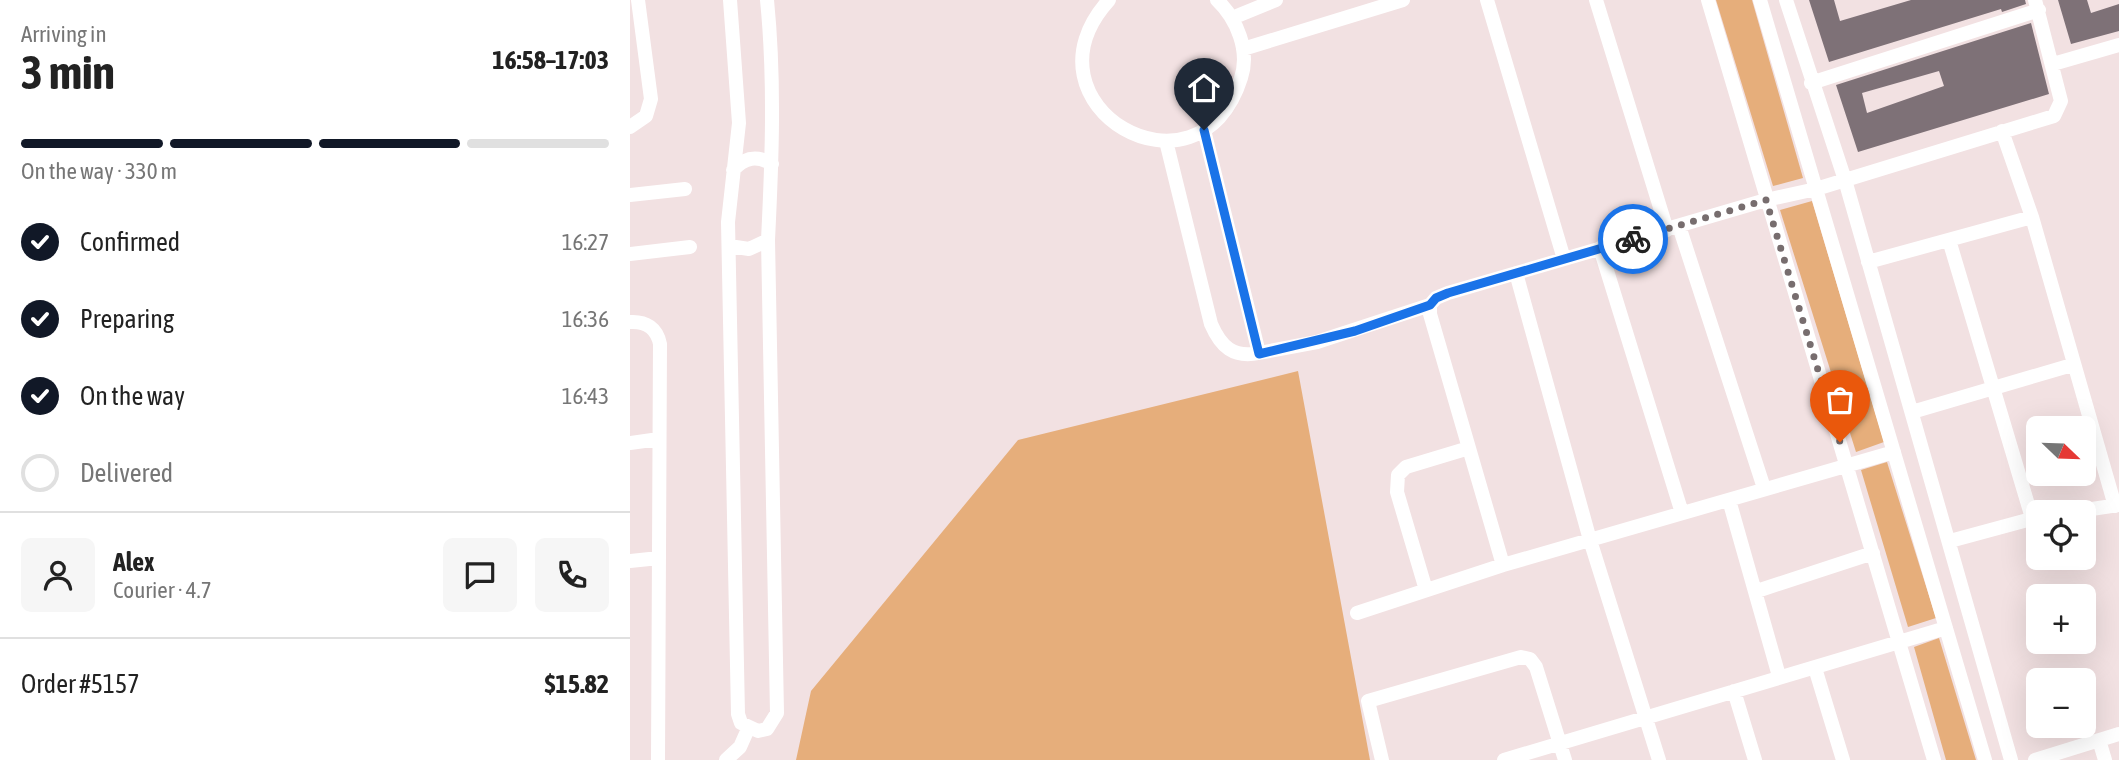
<!DOCTYPE html>
<meta charset="utf-8">
<style>
:root{--surface:#fff;--page:#f6f6f6;--text:#222;--muted:#767676;--line:#e0e0e0;--accent:#111827}
body{margin:0;font-family:"Asap Condensed",sans-serif;background:var(--page);color:var(--text);height:100vh;display:flex;flex-direction:column;font-size:26px;white-space:nowrap}
*{box-sizing:border-box;margin:0}
p{font-size:23px;color:var(--muted)}
.icon{flex:none;width:38px;height:38px;fill:none;stroke:currentColor;stroke-width:2;stroke-linecap:round;stroke-linejoin:round}
.map{position:relative;flex:1;overflow:hidden}
.sheet{display:flex;flex-direction:column;background:var(--surface);width:630px}
.sheet>*{flex:none}
.needle{width:46px;rotate:113deg}
.controls{position:absolute;left:1396px;top:416px;display:grid;gap:14px}
.controls a{display:grid;place-items:center;width:70px;height:70px;border-radius:10px;background:var(--surface);box-shadow:0 7px 28px #0002;font-size:35px}
.pin{position:absolute;display:grid;place-items:center;width:60px;height:60px;color:#fff;margin:-72px -30px;border-radius:50% 50% 50% 0;rotate:-45deg;box-shadow:0 0 7px #0007}
.pin .icon{rotate:45deg}
.courier{position:absolute;display:grid;place-items:center;width:70px;height:70px;margin:-35px;border:5px solid #1a73e8;border-radius:50%;background:#fff;color:#222;box-shadow:0 2px 9px #0007}
.headline em{font-style:normal;font-weight:700}
.headline div{display:flex;flex-direction:column-reverse}
.headline{display:flex;align-items:center;justify-content:space-between;height:119px;padding:0 21px}
h1{font-size:46px;font-weight:700;line-height:52px}
.bar{display:grid;grid-template-columns:repeat(4,1fr);gap:10px 7px;align-content:center;height:84px;padding:0 21px}
.bar i{height:9px;border-radius:5px;background:var(--line)}
.bar .active{background:var(--accent)}
.bar p{grid-column:span 4}
.line{display:flex;align-items:center;gap:18px;padding:0 21px;border-top:2px solid var(--line)}
.line div{flex:1}
.round{display:grid;place-items:center;flex:none;width:74px;height:74px;border-radius:10px;background:var(--page)}
ol{padding:0 21px;list-style:none}
li{display:flex;align-items:center;gap:21px;height:77px}
li p{margin-inline-start:auto}
li .icon{padding:7px;border-radius:50%;background:var(--accent);color:#fff;stroke-width:4}
li:last-child{color:var(--muted)}
li i{width:38px;height:38px;border:4px solid var(--line);border-radius:50%}
main{display:flex;flex:1;min-height:0}
.map>svg:first-child{display:block}
</style>
<main>
<section class="sheet">
<div class="headline"><div><h1>3 min</h1><p>Arriving in</p></div><em>16:58–17:03</em></div>
<div class="bar"><i class="active"></i><i class="active"></i><i class="active"></i><i></i><p>On the way · 330 m</p></div>
<ol>
<li><svg class="icon" aria-label="check" viewBox="0 0 24 24"><path d="M5 12l5 5 9-10"/></svg>Confirmed<p>16:27</p></li>
<li><svg class="icon" aria-label="check" viewBox="0 0 24 24"><path d="M5 12l5 5 9-10"/></svg>Preparing<p>16:36</p></li>
<li><svg class="icon" aria-label="check" viewBox="0 0 24 24"><path d="M5 12l5 5 9-10"/></svg>On the way<p>16:43</p></li>
<li><i></i>Delivered</li>
</ol>
<div class="line" style="height:126px"><a class="round"><svg class="icon" aria-label="person" viewBox="0 0 24 24"><circle cx="12" cy="8" r="4"/><path d="M4 21q1-7 8-7t8 7"/></svg></a><div><b>Alex</b><p>Courier · 4.7</p></div><a class="round"><svg class="icon" aria-label="chat" viewBox="0 0 24 24"><path d="M4 5h16v11H9l-5 4z"/></svg></a><a class="round"><svg class="icon" aria-label="phone" viewBox="0 0 24 24"><path d="M5 4h4l2 5-3 2q2 4 5 5l2-3 5 2v4C11 20 4 13 5 4z"/></svg></a></div>
<div class="line" style="height:91px"><div>Order #5157</div><b>$15.82</b></div>
</section>
<div class="map">
<svg width="1489" height="760" viewBox="0 0 1489 760">
<rect width="100%" height="100%" fill="#f2e1e2"/>
<path fill="#e6ae7b" d="M 1086,0 L 1122,0 L 1173,178 L 1143,186 Z
M 1182,201 L 1254,442 L 1226,452 L 1150,210 Z
M 668,371 L 740,760 L 166,760 L 181,691 L 388,440 Z
M 1257,462 L 1306,618 L 1278,627 L 1231,470 Z
M 1309,638 L 1346,760 L 1316,760 L 1284,647 Z"/>
<path fill="#7e7177" fill-rule="evenodd" d="M 1179,0 L 1204,0 L 1210,21 L 1281,0 L 1395,0 L 1396,4 L 1372,12 L 1371,9 L 1199,62 Z
M 1428,0 L 1457,0 L 1461,13 L 1489,4 L 1489,31 L 1441,44 Z
M 1401,23 L 1419,94 L 1228,152 L 1206,85 ZM 1309,71 L 1314,86 L 1237,113 L 1232,93 Z"/>
<g fill="none" stroke-linecap="round" stroke-linejoin="round">
<path stroke="#fff" stroke-width="14" d="M 100,0 L 109,123 L 98,222 L 108,714 L 111,723 L 128,731 L 137,729 L 147,713 L 138,240 C 142,160 145,80 137,0
M 479,0 C 384,105 569,212 611,78 C 620,51 607,19 587,0
M 857,0 L 934,259
M 966,0 L 1037,230
M 1078,0 L 1304,760
M 1130,0 L 1355,760
M 1156,0 L 1215,180 L 1381,760
M 602,18 L 646,0
M 613,49 L 773,0
M 1423,64 L 1489,45
M 1181,83 L 1409,10
M 0,127 L 16,116 L 21,99 L 8,0
M 574,130 L 629,353
M 1372,131 L 1402,217 L 1485,506
M 536,141 L 581,324 C 591,347 603,358 629,353 L 687,342 L 800,305 L 806,298 L 818,293 L 1136,200 L 1186,189 L 1424,116 L 1431,101 L 1405,0
M 103,170 C 115,157 127,155 142,164
M 0,195 L 55,189
M 1049,226 L 1134,488
M 1319,240 L 1402,518
M 99,246 L 119,249 L 138,240
M 970,248 L 1052,513
M 0,254 L 60,247
M 1238,262 L 1402,217
M 886,273 L 960,540 L 1029,760
M 800,305 L 800,314 L 873,565
M 0,322 C 16,321 27,328 30,344 L 28,760
M 1282,412 L 1442,365
M 0,443 L 29,439
M 1099,500 L 1149,676
M 1435,513 L 1489,505
M 1320,541 L 1409,517
M 0,561 L 29,558
M 796,590 L 767,492 L 768,475 L 776,467 L 839,448
M 1127,591 L 1243,553
M 727,613 L 873,565 L 1264,452
M 1185,668 L 1213,760
M 1104,691 L 1125,760
M 1469,740 L 1475,760
M 96,760 L 110,747 L 118,729
M 752,760 L 738,701 L 891,657 L 900,659 L 906,667 L 935,760
M 874,760 L 1316,628
M 1405,760 L 1489,734"/>
</g>
<g fill="none" stroke-linecap="round" stroke-linejoin="round">
<path stroke="#776d6e" stroke-width="7" stroke-dasharray="0 12.6" d="M 1003,239 L 1136,200 L 1210,442"/>
<path stroke="#1a73e8" stroke-width="9" d="M 574,130 L 629,354 L 725,331 L 800,305 L 806,298 L 818,293 L 1003,239"/>
</g>
</svg>
<div class="controls">
<a><svg class="needle" viewBox="-14 -14 28 28"><path d="M0-13l5 13h-10z" fill="#e53935"/><path d="M0 13l5-13h-10z" fill="#767676"/></svg></a>
<a><svg class="icon" aria-label="locate" viewBox="0 0 24 24"><circle cx="12" cy="12" r="6"/><path d="M12 2v4M12 18v4M2 12h4M18 12h4"/></svg></a>
<a>+</a>
<a>−</a>
</div>
<div class="pin" style="left:1210px;top:442px;background:#ea580c"><svg class="icon" aria-label="bag" viewBox="0 0 24 24"><path d="M5 8h14l-1 12H6zM9 8a3 3 0 0 1 6 0"/></svg></div>
<div class="pin" style="left:574px;top:130px;background:#1f2937"><svg class="icon" aria-label="home" viewBox="0 0 24 24"><path d="M3 11l9-7 9 7M6 9v11h12V9"/></svg></div>
<div class="courier" style="left:1003px;top:239px"><svg class="icon" aria-label="bike" viewBox="0 0 24 24"><circle cx="6" cy="16" r="4"/><circle cx="18" cy="16" r="4"/><path d="M6 16l4-8h5l3 8M10 8l3 8H6M13 5h3"/></svg></div>
</div>
</main>
